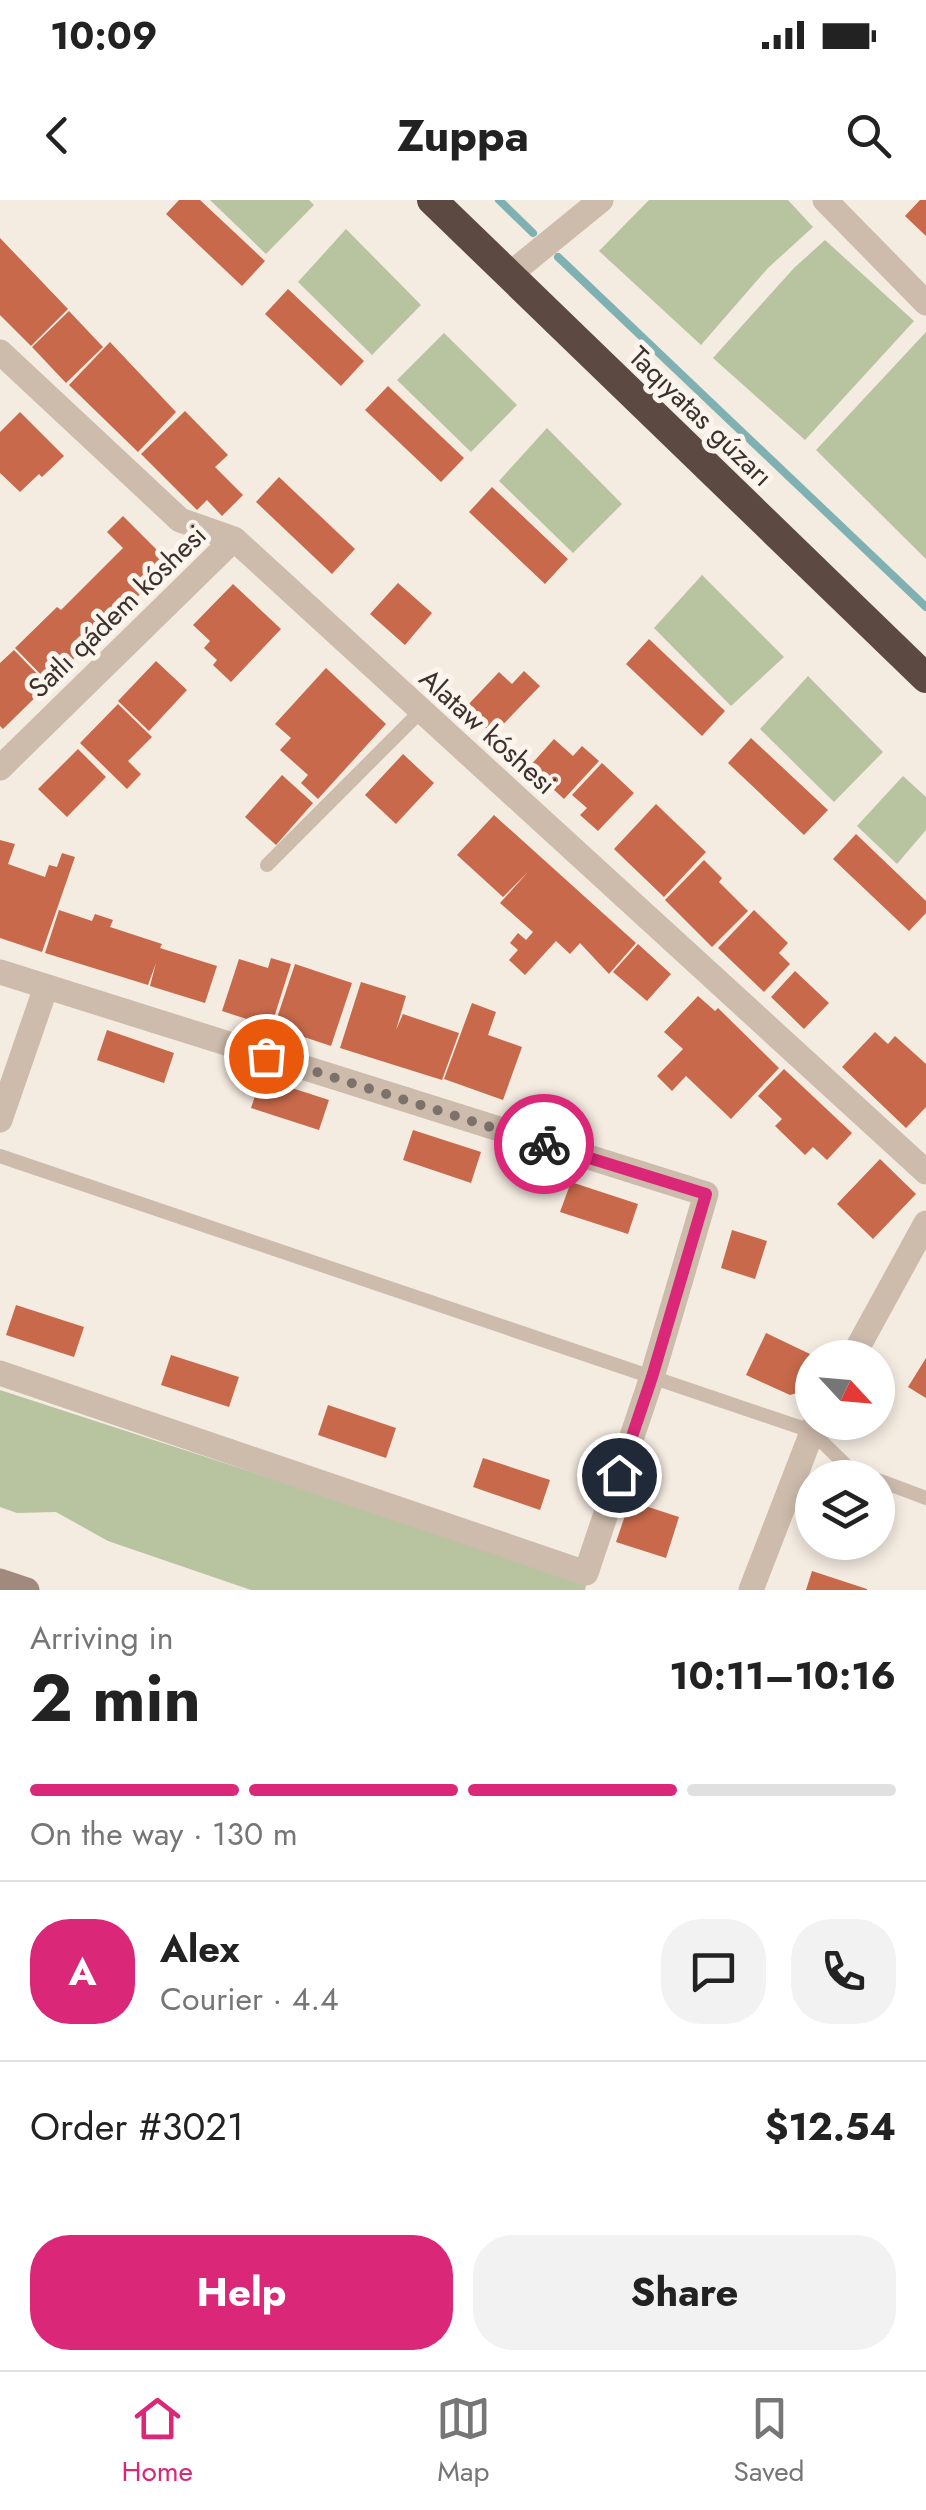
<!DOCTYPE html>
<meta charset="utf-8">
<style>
:root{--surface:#fff;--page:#f2f2f2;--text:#222;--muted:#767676;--line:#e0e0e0;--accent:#db2777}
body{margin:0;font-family:Jost,sans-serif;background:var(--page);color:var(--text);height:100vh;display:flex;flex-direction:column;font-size:38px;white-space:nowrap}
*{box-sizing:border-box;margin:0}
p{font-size:32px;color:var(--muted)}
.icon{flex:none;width:55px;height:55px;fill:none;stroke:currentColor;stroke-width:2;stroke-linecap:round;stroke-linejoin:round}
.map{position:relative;height:1390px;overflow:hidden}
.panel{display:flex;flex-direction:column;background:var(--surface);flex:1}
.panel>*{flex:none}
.needle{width:65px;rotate:116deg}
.tools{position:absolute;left:795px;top:1140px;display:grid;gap:20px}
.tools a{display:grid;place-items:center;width:100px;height:100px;border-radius:50%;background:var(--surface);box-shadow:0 5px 15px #0003;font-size:50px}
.pin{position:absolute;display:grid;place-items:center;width:85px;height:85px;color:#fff;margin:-42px;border:5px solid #fff;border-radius:50%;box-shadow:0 2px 10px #0007}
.courier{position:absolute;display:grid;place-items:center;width:100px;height:100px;margin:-50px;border:8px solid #db2777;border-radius:50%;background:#fff;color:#222;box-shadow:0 2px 12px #0007}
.headline em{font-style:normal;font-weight:700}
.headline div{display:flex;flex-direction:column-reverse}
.headline{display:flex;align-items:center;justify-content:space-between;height:170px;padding:0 30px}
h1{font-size:65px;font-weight:700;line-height:75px}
.bar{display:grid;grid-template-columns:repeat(4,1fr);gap:15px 10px;align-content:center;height:120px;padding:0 30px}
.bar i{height:12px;border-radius:8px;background:var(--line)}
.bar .selected{background:var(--accent)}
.bar p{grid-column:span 4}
.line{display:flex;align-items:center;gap:25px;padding:0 30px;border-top:2px solid var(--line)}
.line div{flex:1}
.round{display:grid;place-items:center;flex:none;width:105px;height:105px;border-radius:40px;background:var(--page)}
.action{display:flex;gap:20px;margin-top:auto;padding:20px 30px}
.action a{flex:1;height:115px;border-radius:40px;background:var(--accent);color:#fff;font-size:40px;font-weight:700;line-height:115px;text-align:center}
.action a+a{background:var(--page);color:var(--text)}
.status{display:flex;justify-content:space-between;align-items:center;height:70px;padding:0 50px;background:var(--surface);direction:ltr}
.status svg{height:28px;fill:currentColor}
header{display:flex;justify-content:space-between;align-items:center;height:130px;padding:0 30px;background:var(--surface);font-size:45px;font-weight:700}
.menu{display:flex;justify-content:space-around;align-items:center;height:140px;border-top:2px solid var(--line);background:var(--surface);font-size:28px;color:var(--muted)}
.menu a{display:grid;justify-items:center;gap:5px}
.menu .selected{color:var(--accent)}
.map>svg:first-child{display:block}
</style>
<div class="status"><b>10:09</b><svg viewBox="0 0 49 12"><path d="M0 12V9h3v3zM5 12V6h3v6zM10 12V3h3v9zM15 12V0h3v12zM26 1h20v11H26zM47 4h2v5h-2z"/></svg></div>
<header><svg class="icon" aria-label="back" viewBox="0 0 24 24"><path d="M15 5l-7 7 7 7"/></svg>Zuppa<svg class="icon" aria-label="search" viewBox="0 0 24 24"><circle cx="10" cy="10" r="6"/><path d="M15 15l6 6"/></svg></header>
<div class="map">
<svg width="926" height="1390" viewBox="0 0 926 1390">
<rect width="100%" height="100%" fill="#f4ebe1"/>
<path fill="#b8c4a0" d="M 210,0 L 309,0 L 314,5 L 266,54 Z
M 649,0 L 788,0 L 813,27 L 768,68 L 701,145 L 599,51 Z
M 346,29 L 421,105 L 372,155 L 298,82 Z
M 825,40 L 914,121 L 805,240 L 713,158 L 794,68 Z
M 926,132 L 926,359 L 816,250 Z
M 444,133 L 517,205 L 471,252 L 397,180 Z
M 547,228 L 622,304 L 573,353 L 499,281 Z
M 702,375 L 784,457 L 731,506 L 654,428 Z
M 808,476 L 883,552 L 834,602 L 760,529 Z
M 903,576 L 926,597 L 926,630 L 897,664 L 857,626 Z
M 0,1190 L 587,1381 L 585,1390 L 251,1390 L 108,1341 L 56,1312 L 17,1313 L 0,1307 Z"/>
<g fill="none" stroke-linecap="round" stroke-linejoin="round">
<path stroke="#7fb0b2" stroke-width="8" d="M 499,0 L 533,33
M 558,57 L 926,407"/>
</g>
<path fill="#c8694b" d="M 179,0 L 200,0 L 265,61 L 242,86 L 166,14 Z
M 920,0 L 926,0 L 926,36 L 905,16 Z
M 0,38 L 68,109 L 31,146 L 0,115 Z
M 288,89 L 364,161 L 341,186 L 265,114 Z
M 69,111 L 103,147 L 66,183 L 32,147 Z
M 110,142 L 176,212 L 138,252 L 69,185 Z
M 388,186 L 464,258 L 441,282 L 365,210 Z
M 185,211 L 228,255 L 215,267 L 243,295 L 222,316 L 207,300 L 197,310 L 141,254 Z
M 20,212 L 64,256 L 42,277 L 39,274 L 20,292 L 0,273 L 0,232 Z
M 279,277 L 355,349 L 332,374 L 256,302 Z
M 492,287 L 568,359 L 545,384 L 469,312 Z
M 123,316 L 171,364 L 49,483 L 15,448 L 57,407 L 61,410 L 123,348 L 107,332 Z
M 398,383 L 432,413 L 405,445 L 370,414 Z
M 233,384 L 281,429 L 231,482 L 213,465 L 217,460 L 204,448 L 210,441 L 193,425 Z
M 649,439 L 725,511 L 702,536 L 626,464 Z
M 14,450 L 48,485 L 3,529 L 0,526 L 0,463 Z
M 156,461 L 187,490 L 149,531 L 118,501 Z
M 326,468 L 386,524 L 318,599 L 301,583 L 308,575 L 280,550 L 291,538 L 275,524 Z
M 524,471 L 540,486 L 493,535 L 465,508 L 499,472 L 512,484 Z
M 118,504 L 152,537 L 128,561 L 141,574 L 127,589 L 80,543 Z
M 751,538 L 828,610 L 804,635 L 728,563 Z
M 554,539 L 573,556 L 582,546 L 599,561 L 564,599 L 529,567 Z
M 78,549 L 106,577 L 67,617 L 38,589 Z
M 403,554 L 434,583 L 396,624 L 365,595 Z
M 602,563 L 634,593 L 598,631 L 580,615 L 587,608 L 572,595 Z
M 282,575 L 313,603 L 276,645 L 245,617 Z
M 656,604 L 706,652 L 664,697 L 614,649 Z
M 494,615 L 636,743 L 609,774 L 580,743 L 570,754 L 556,741 L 525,775 L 509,760 L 518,750 L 510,743 L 518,733 L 526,740 L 533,732 L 500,703 L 528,672 L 503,697 L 457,655 Z
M 856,634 L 926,701 L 926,713 L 909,731 L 833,659 Z
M 0,640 L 15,644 L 8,664 L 45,677 L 49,665 L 57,667 L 62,653 L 75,657 L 42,752 L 0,738 Z
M 704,660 L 722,678 L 719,682 L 748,711 L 712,747 L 665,700 Z
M 59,710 L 92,721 L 95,714 L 113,720 L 110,727 L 162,744 L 160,748 L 217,766 L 205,803 L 150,786 L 156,763 L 148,785 L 45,753 Z
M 754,710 L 788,743 L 779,753 L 790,764 L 764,792 L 718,748 Z
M 638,744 L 671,774 L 647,801 L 613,772 Z
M 271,758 L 291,764 L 271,827 L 222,811 L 239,759 L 268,768 Z
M 295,764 L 352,783 L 331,846 L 274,827 Z
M 795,771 L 829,803 L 804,829 L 771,797 Z
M 361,782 L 406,796 L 396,830 L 403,814 L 459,833 L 442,880 L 340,848 Z
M 698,796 L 715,811 L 718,808 L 779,868 L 731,919 L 686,876 L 672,891 L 657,876 L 683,849 L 664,832 Z
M 472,803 L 496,812 L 488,835 L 522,847 L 503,900 L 444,879 Z
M 107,830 L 174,853 L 164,883 L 97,860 Z
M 875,832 L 888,844 L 895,836 L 926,864 L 926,907 L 906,928 L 842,867 Z
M 784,869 L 852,933 L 827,960 L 813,947 L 805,955 L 775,926 L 782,919 L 758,896 Z
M 261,878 L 329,900 L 319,930 L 251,908 Z
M 413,930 L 481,952 L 471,983 L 403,960 Z
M 880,959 L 916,994 L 873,1039 L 837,1004 Z
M 571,982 L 638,1004 L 628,1034 L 560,1012 Z
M 732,1030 L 767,1041 L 755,1079 L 721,1068 Z
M 16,1105 L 84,1127 L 74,1157 L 6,1135 Z
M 766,1133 L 810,1154 L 801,1174 L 804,1180 L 797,1193 L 790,1195 L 746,1175 Z
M 171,1155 L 239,1177 L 229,1207 L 161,1185 Z
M 926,1158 L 926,1198 L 908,1187 Z
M 328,1205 L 396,1228 L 386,1258 L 318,1235 Z
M 483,1258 L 550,1280 L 540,1310 L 473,1287 Z
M 630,1301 L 679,1317 L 666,1358 L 616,1342 Z
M 812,1371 L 867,1389 L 867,1390 L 806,1390 Z"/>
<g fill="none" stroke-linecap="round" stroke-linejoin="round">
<path stroke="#cdbbac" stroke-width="14" d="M 267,665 L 421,511
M 0,956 L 811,1231 L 853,1272 L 869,1278
M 878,1280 L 926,1298"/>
<path stroke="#cdbbac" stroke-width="25" d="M 825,0 L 926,103
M 509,75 L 601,0
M 0,152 L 180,320 L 234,339 L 926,972
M 0,568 L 234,339
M 0,772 L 706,994 L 652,1177 L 586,1373 L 0,1173
M 0,920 L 46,787
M 852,1158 L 926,1023
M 751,1390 L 816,1222"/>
<path stroke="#a18a7d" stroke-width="25" d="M 0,1381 L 27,1390"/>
<path stroke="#5c4a42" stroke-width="30" d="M 432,0 L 926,478"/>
</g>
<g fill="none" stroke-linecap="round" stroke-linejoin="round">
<path stroke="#7c716b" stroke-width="10" stroke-dasharray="0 18" d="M 266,856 L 544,944"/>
<path stroke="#db2777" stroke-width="12" d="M 544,944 L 706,994 L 652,1177 L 619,1275"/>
</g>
<g text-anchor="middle" stroke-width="10" stroke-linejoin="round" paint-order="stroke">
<g font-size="28" fill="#3b302b" stroke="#fbf5ee">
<text transform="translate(701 216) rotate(44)" y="10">Taqıyatas gúzarı</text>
<text transform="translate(117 411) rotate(-44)" y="10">Satlı qádem kóshesi</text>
<text transform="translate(488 531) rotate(42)" y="10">Alataw kóshesi</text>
</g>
</g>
</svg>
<div class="tools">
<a><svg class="needle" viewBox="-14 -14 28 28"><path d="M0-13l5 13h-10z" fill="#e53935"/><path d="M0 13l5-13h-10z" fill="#767676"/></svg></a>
<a><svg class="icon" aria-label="layers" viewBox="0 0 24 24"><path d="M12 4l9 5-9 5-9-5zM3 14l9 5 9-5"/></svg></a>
</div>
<div class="pin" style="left:266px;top:856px;background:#ea580c"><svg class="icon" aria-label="bag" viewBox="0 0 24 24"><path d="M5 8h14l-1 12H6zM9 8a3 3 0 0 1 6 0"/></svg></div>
<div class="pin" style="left:619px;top:1275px;background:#1f2937"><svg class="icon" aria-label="home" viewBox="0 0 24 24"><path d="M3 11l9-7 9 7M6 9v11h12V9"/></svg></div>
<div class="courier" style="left:544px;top:944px"><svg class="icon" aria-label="bike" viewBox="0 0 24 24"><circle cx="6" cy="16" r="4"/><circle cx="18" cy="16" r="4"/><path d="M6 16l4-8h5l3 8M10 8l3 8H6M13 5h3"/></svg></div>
</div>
<section class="panel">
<div class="headline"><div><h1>2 min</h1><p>Arriving in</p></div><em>10:11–10:16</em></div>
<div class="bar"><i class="selected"></i><i class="selected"></i><i class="selected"></i><i></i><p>On the way · 130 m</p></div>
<div class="line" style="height:180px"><b class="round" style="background:var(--accent);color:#fff">A</b><div><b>Alex</b><p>Courier · 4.4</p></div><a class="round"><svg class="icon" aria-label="chat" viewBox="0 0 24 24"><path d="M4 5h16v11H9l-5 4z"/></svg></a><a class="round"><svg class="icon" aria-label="phone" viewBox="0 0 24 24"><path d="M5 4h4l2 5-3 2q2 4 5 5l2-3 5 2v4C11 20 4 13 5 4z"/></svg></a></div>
<div class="line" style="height:130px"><div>Order #3021</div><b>$12.54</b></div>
<div class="action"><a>Help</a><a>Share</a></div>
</section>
<nav class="menu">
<a class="selected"><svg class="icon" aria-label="home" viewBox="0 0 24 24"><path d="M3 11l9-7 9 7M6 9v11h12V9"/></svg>Home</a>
<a><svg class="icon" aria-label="map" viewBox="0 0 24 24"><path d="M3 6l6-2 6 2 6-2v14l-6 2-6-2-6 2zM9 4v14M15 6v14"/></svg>Map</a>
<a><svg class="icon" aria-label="saved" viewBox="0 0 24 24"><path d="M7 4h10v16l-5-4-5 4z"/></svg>Saved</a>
</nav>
